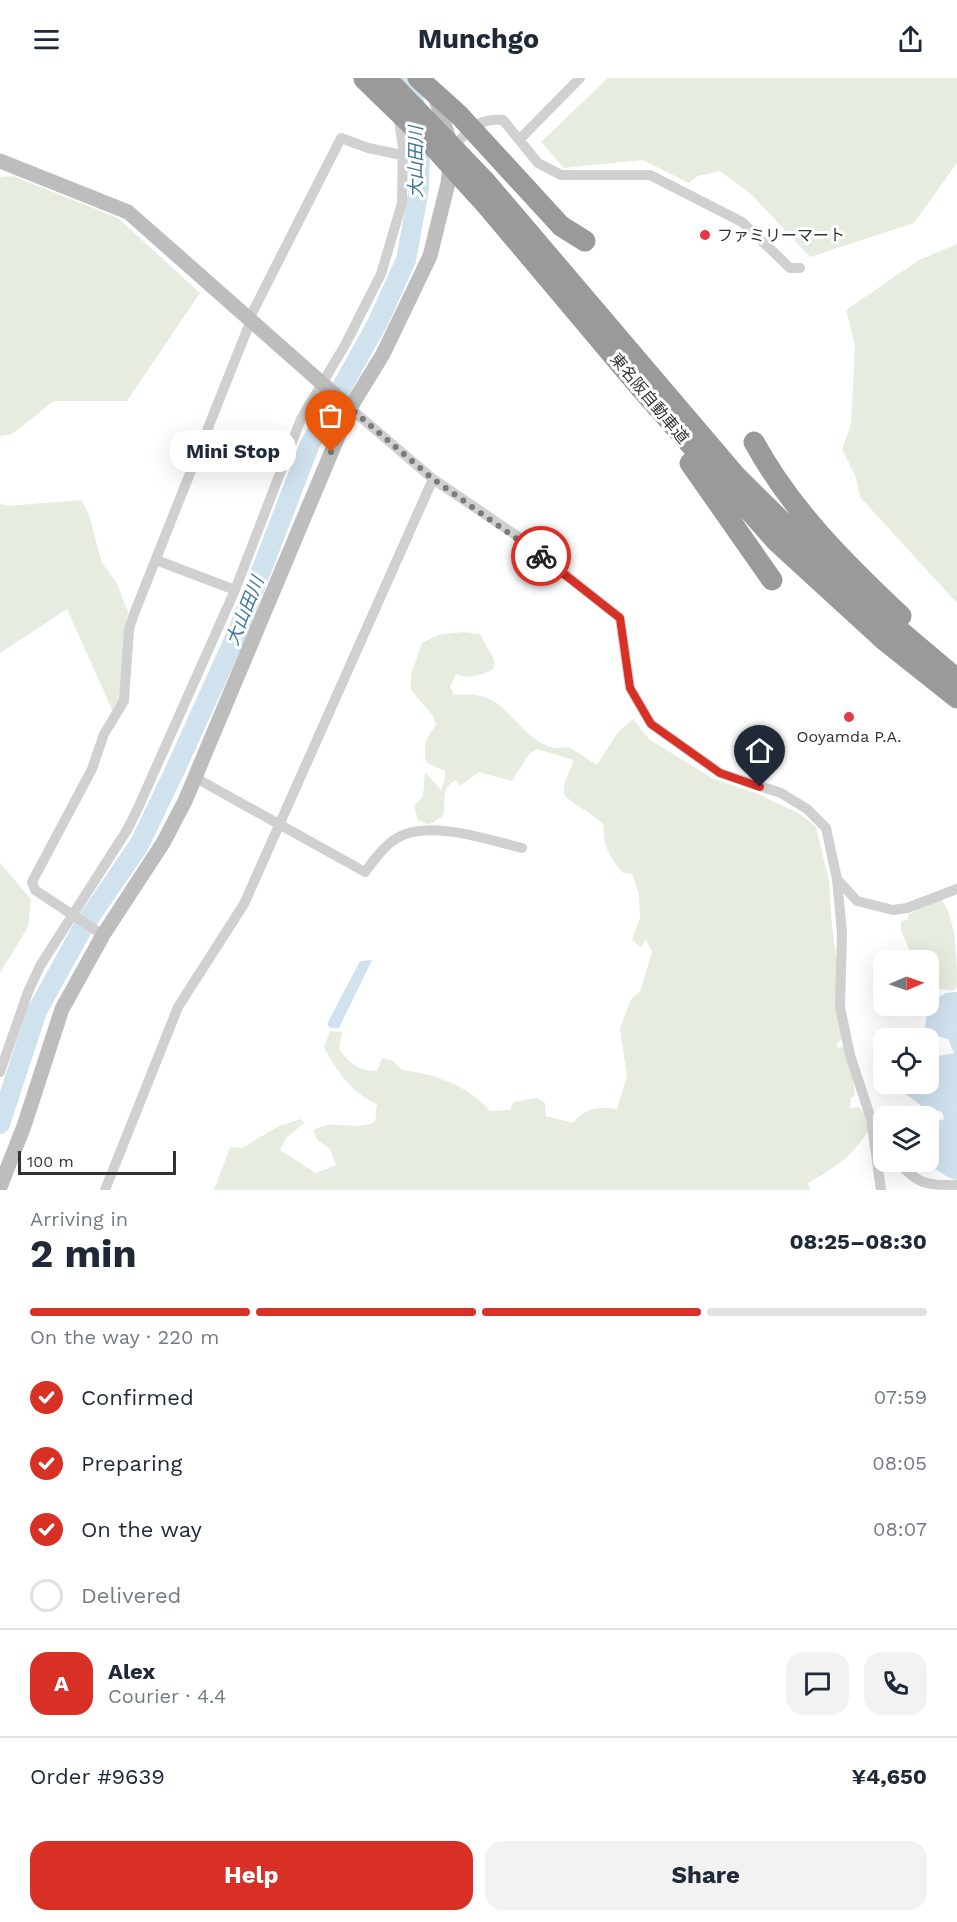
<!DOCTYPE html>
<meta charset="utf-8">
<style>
:root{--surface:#fff;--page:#f2f2f3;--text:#1f2937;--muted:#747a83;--line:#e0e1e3;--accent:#d93025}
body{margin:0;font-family:"Work Sans","Noto Sans JP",sans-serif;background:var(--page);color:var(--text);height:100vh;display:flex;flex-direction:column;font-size:22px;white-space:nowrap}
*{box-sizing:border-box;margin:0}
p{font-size:20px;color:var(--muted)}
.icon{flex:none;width:33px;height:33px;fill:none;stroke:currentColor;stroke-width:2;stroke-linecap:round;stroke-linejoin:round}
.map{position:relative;height:1112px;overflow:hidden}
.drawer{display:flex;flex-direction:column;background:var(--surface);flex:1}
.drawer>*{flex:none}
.needle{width:39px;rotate:88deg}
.fabs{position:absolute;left:873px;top:872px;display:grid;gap:12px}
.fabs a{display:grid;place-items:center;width:66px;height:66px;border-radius:12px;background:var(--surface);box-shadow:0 6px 24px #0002;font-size:30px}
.scale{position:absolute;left:18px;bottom:15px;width:158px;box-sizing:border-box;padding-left:6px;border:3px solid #333;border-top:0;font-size:16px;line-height:21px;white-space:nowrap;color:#333;-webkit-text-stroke:4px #fff;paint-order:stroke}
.pin{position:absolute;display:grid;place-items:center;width:51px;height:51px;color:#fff;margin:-62px -26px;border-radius:50% 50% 50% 0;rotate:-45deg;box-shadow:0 0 6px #0007}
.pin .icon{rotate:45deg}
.courier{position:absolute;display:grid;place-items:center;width:60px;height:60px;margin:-30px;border:4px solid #d93025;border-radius:50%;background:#fff;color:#222;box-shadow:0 2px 8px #0007}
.bubble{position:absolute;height:42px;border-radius:18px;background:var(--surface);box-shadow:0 6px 24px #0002;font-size:20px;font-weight:700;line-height:42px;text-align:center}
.head em{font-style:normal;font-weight:700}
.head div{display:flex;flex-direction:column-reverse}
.head{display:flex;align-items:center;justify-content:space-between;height:102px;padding:0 30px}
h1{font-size:39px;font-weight:700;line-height:45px}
.bar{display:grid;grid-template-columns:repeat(4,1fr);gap:9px 6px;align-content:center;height:72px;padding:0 30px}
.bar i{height:8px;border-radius:4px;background:var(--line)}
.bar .on{background:var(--accent)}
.bar p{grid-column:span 4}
.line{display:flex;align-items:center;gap:15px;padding:0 30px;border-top:2px solid var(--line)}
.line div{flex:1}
.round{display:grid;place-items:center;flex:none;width:63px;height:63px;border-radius:18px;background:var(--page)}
ol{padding:0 30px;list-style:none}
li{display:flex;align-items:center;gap:18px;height:66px}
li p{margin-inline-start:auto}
li .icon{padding:6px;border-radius:50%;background:var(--accent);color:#fff;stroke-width:4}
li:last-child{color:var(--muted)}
li i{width:33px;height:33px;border:3px solid var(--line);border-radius:50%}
.cta{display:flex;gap:12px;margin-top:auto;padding:12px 30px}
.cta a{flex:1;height:69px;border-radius:18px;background:var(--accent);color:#fff;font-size:24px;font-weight:700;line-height:69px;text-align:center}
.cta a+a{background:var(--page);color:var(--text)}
header{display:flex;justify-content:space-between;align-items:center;height:78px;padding:0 30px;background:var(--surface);font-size:27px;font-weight:700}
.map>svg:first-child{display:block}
</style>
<header><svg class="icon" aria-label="menu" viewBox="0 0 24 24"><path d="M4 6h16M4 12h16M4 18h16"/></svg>Munchgo<svg class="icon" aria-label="share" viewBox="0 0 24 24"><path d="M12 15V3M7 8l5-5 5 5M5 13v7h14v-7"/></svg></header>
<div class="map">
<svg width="957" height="1112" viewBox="0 0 957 1112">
<rect width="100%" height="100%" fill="#fff"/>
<path fill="#e6ecdf" d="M 608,0 L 957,0 L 957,85 L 914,145 L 810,179 L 752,117 L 720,93 L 698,98 L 689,105 L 643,82 L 564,90 L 541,64 Z
M 13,98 L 118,140 L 200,215 L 127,323 L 54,323 L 12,356 L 0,358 L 0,99 Z
M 957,166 L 957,525 L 860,419 L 856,399 L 842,371 L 851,346 L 855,268 L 846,232 L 919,182 Z
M 81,422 L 88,434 L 102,485 L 116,504 L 128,534 L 125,549 L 121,622 L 113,634 L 67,531 L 0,575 L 0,426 L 7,428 Z
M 462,554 L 480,556 L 495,584 L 493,591 C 483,597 468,602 456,596 L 450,609 L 454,617 C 468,616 482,616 495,624 C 519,640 535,677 569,669 L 597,687 L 618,654 L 633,641 L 650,662 L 714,701 L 758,716 L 800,736 L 816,749 L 829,803 L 832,848 L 846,948 L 841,962 L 837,966 L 838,970 L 843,968 L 850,974 L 855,1018 L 851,1020 L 850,1030 L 859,1029 L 873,1047 C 851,1078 842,1086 808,1105 L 810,1112 L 214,1112 L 230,1069 L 242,1070 L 279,1048 L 301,1041 L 304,1045 L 285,1061 L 280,1072 L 316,1095 L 336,1087 L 330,1071 L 317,1062 L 313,1052 C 338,1040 349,1054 375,1044 L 377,1026 C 352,1016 336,992 324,969 L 330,953 L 342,954 L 339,971 C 350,986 359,993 377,993 L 382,980 L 392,982 L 402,992 C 435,996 468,1007 490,1033 L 510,1032 L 514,1024 L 537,1020 L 545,1025 L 546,1038 L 573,1045 C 585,1030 599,1028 617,1031 L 627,998 L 620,951 L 631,921 L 640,914 L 652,874 L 646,861 L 641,869 L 632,862 L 640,840 L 639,816 L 632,796 L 623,795 C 610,779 602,768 604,747 C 592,735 577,729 564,717 L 564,706 L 574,682 L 537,671 L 529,676 L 512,703 L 479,694 L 460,708 L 456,702 C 441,709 446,723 443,738 L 429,747 L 418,742 L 414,728 L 423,718 L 425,694 L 441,712 L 445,701 L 445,693 L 427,685 C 422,670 426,660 436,647 L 433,638 L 411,612 L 411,597 L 422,565 L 438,557 Z
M 0,785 L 31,821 L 28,849 L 0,895 Z
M 939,819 C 957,837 957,882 957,909 L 953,913 L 929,909 L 928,882 L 914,882 L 901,853 L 901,843 L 907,842 L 909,836 Z"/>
<path fill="#cfe2ee" d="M 372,882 L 339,950 L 330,950 L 327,946 L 360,883 Z
M 957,914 L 957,1102 C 947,1101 942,1094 934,1091 C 924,1088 918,1091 910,1083 L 928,1083 L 929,1046 L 944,1041 L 942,1034 L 923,1029 L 895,1008 L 896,1005 L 928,1005 L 929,980 L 954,975 L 948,961 L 924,955 L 929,925 L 946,915 Z"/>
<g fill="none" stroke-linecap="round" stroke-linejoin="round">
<path stroke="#cfe2ee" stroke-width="20" d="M 0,1046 L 37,933 L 85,846 L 139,767 L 176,690 L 238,553 L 310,366 L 377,246 L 406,182 L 419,111 L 420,69 L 411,0"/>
<path stroke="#d0d0d0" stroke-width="10" d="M 519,62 L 580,0
M 452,70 C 469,53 476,40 503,42 L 538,85 L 561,97 L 650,97 L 742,144 L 790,190 L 800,190
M 249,241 L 341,60 L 368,70 L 402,77
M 350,330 L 433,401 L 517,458 L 620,540 L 630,610 L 651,646 L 720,695 L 781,715 L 807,731 L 826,750 L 837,801 L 857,823 L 893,832 L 907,830 L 957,811
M 156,482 L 235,512
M 194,699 L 365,794 C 374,782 384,768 397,760 C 429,741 489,762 522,770
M 837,801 L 842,855 L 840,929 L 850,977 L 871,1041 L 881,1112
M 103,857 L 35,812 L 32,804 L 92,691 L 104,656 L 124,623 L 129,551 L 134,536 L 251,242
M 0,994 L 28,914 L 40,888 L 127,752 L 138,730 L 235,512 L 301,341 L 345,267 L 381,196 L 402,125 L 403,69 L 398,37
M 897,1083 C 919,1107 925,1107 957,1107
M 105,1112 L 178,929 L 244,826 L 433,401"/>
<path stroke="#bdbdbd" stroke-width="15" d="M 0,83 L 128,134 L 350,330
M 0,1109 L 24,1048 L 62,931 L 103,857 L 163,765 L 185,723 L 350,330 L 383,276 L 430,178 L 448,105 L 452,70 L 434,15"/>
<path stroke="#9a9a9a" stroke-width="21" d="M 485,103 L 736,398 L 847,508 L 957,601
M 488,129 L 642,312 L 777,464 L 884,562 L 957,620
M 561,148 L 585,163
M 754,364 C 791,432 845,485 901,538
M 690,385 L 772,502"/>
<path stroke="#9a9a9a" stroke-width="21" d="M 386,0 L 485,103
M 418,0 L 459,37 L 561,148
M 364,1 L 430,65 L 488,129"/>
</g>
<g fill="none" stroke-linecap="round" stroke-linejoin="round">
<path stroke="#7a7a7a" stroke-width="6" stroke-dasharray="0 10.8" d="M 331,374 L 350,330 L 433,401 L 541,478"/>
<path stroke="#d93025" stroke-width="8" d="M 541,478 L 620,540 L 630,610 L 651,646 L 720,695 L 760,709"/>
</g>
<g fill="#e63946" stroke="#fff" stroke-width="2">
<circle cx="705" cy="157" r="6"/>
<circle cx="849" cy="639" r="6"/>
</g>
<g text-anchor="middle" stroke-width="6" stroke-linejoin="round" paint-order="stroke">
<g font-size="16" fill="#333" stroke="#fff" text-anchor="start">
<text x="717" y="163">ファミリーマート</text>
<text x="849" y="664" text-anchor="middle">Ooyamda P.A.</text>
</g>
<g font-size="16" fill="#333" stroke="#fff">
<text transform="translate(650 320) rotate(50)" y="6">東名阪自動車道</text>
</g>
<g font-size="18" font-style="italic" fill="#3f7597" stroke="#fff">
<text transform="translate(416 84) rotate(-90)" y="6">大山田川</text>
<text transform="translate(245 533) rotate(-68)" y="6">大山田川</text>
</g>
</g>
</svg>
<div class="fabs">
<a><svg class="needle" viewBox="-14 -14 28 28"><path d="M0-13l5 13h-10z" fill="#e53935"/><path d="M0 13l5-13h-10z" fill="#747a83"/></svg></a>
<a><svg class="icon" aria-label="locate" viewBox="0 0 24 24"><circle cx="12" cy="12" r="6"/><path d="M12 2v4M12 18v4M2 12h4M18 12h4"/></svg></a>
<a><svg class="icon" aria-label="layers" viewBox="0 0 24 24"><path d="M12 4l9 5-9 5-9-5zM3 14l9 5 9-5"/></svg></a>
</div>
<div class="scale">100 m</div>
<div class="pin" style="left:331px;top:374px;background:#ea580c"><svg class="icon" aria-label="bag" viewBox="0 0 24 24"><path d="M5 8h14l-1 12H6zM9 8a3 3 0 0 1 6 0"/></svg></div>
<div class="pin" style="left:760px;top:709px;background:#1f2937"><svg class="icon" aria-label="home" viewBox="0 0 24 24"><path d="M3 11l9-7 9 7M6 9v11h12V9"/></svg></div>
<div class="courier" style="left:541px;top:478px"><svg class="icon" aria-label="bike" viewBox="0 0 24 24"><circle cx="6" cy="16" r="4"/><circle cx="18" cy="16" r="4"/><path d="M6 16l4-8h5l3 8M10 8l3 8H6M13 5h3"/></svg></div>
<div class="bubble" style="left:170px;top:352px;width:126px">Mini Stop</div>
</div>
<section class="drawer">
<div class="head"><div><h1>2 min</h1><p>Arriving in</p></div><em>08:25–08:30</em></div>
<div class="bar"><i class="on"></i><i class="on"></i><i class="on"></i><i></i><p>On the way · 220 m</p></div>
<ol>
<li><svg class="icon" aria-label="check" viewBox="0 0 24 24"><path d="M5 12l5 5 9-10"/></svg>Confirmed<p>07:59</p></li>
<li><svg class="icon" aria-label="check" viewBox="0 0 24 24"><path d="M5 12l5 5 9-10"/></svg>Preparing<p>08:05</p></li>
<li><svg class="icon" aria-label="check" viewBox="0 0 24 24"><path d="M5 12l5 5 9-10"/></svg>On the way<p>08:07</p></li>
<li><i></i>Delivered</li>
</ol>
<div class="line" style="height:108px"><b class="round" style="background:var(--accent);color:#fff">A</b><div><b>Alex</b><p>Courier · 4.4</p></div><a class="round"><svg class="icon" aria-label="chat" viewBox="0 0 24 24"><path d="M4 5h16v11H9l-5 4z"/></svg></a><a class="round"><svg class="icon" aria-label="phone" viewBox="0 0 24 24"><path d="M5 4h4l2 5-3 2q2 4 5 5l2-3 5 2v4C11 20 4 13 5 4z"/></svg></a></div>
<div class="line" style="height:78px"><div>Order #9639</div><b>¥4,650</b></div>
<div class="cta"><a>Help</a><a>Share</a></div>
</section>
